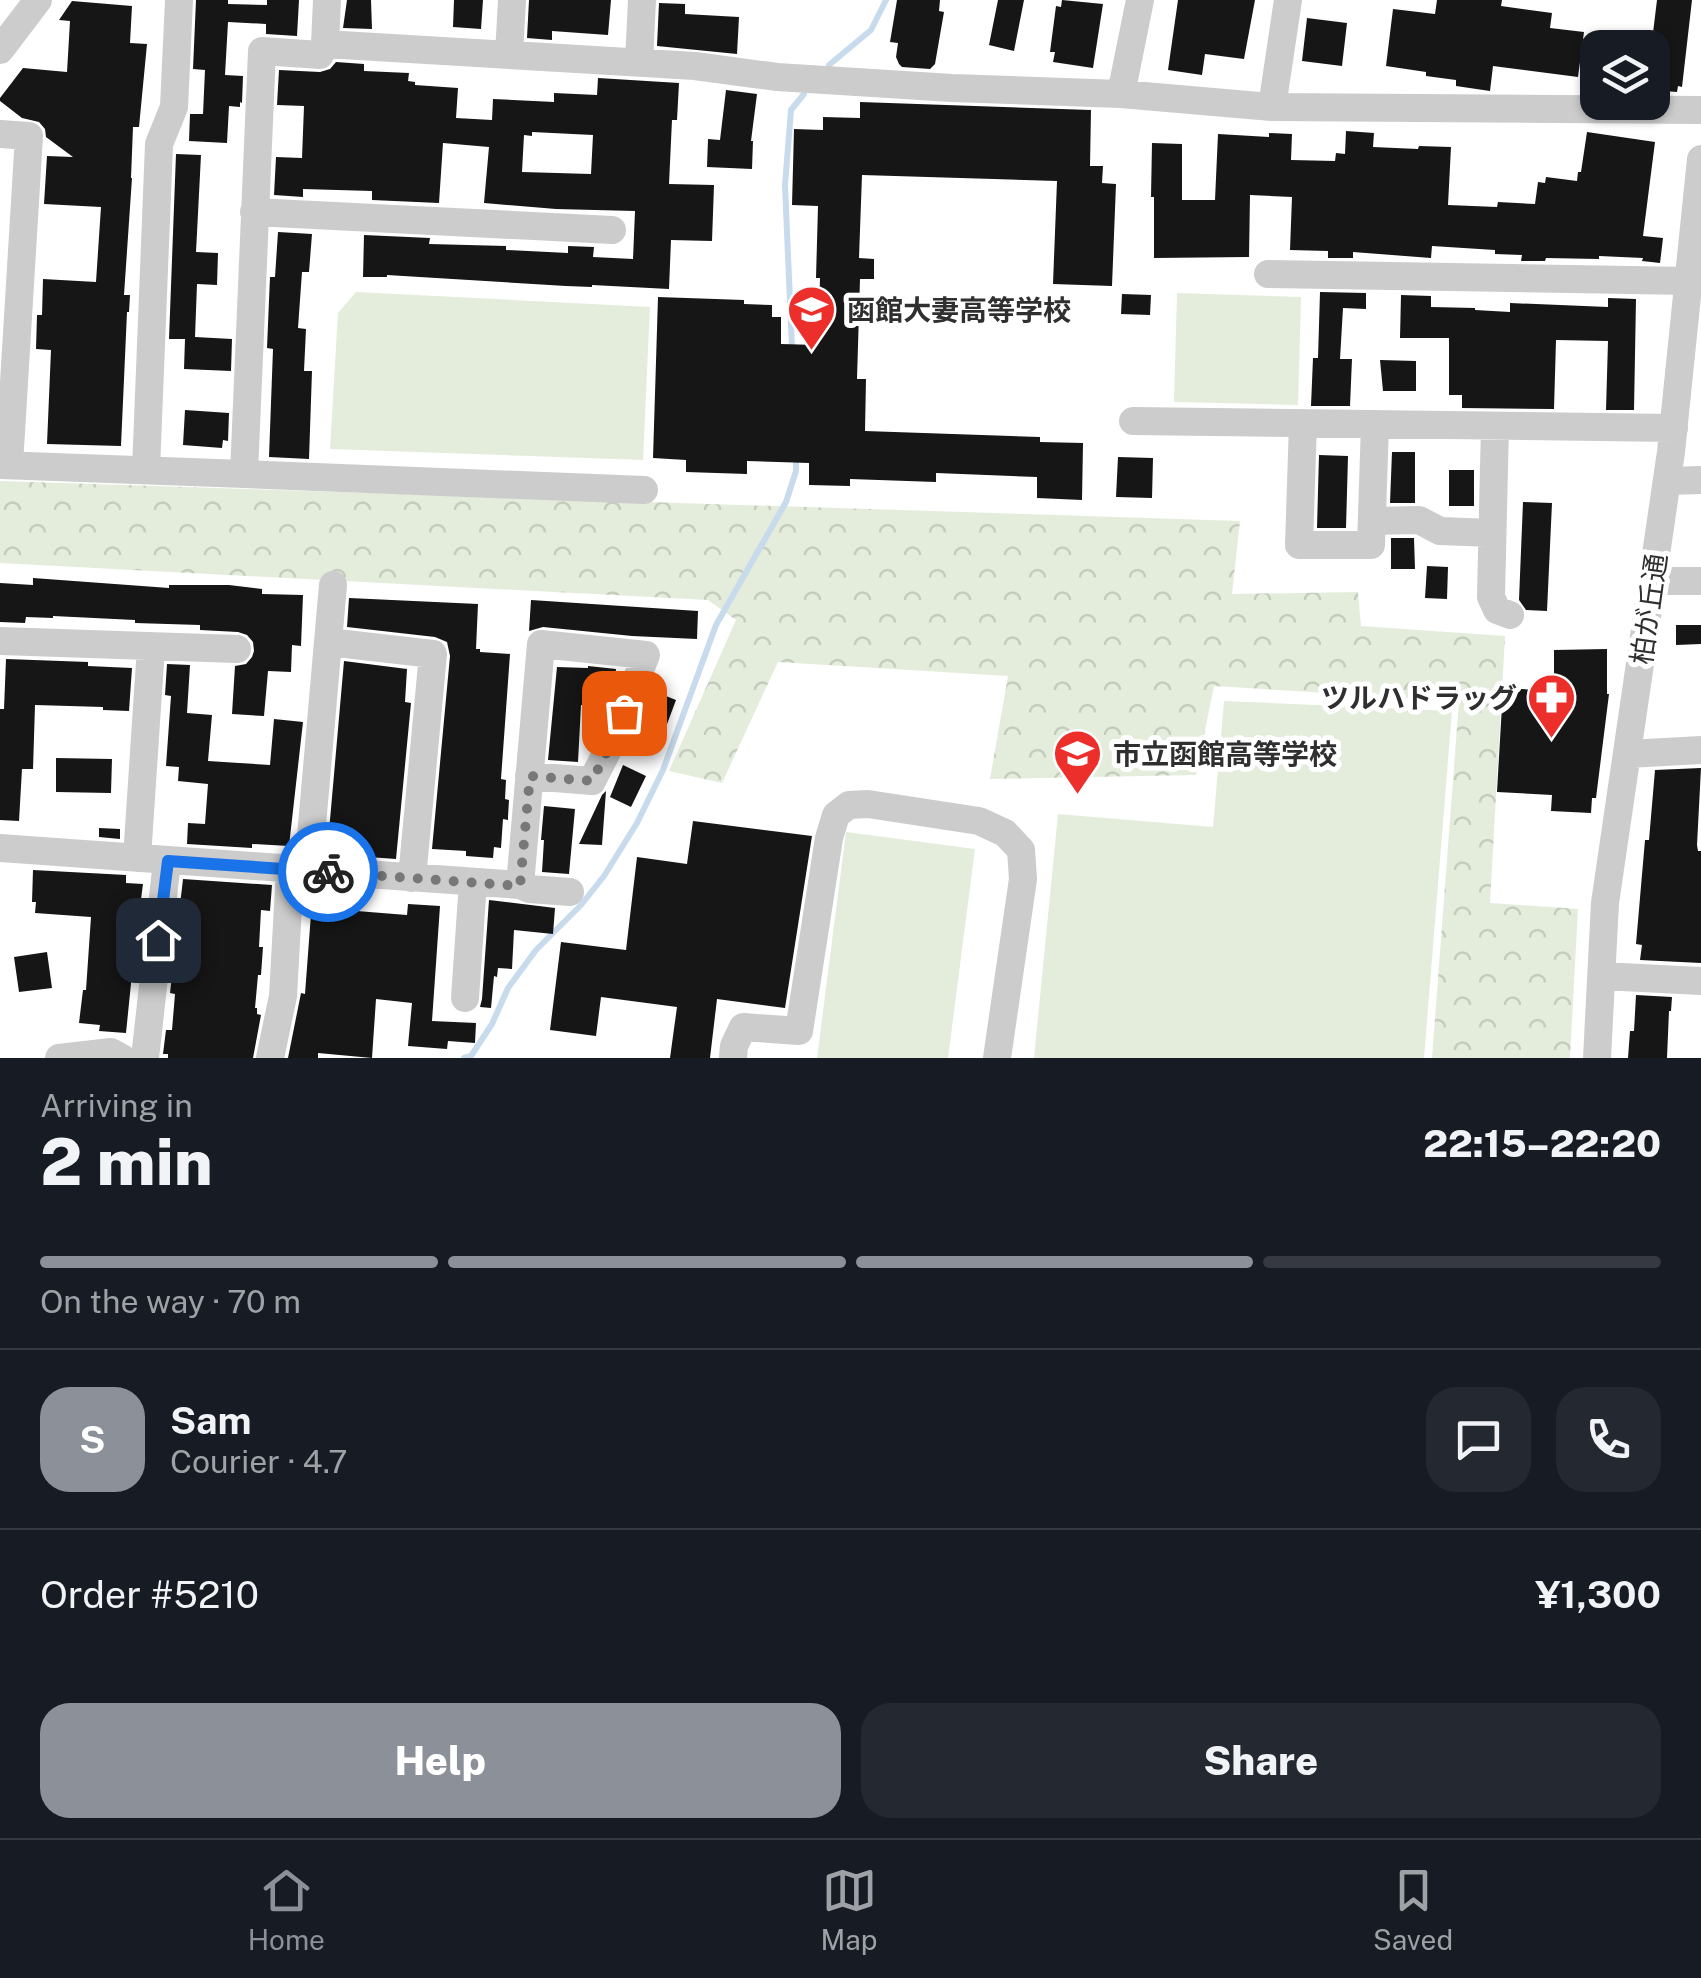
<!DOCTYPE html>
<meta charset="utf-8">
<style>
:root{--surface:#171b24;--page:#242831;--text:#f1f3f6;--muted:#9ea1a6;--line:#363941;--accent:#8c9099}
body{margin:0;font-family:"Public Sans","Noto Sans JP",sans-serif;background:var(--page);color:var(--text);height:100vh;display:flex;flex-direction:column;font-size:38px;white-space:nowrap}
*{box-sizing:border-box;margin:0}
p{font-size:32px;color:var(--muted)}
.icon{flex:none;width:55px;height:55px;fill:none;stroke:currentColor;stroke-width:2;stroke-linecap:round;stroke-linejoin:round}
.map{position:relative;height:1058px;overflow:hidden}
.details{display:flex;flex-direction:column;background:var(--surface);flex:1}
.details>*{flex:none}
.controls{position:absolute;left:1580px;top:30px;display:grid;gap:20px}
.controls a{display:grid;place-items:center;width:90px;height:90px;border-radius:20px;background:var(--surface);box-shadow:0 2px 8px #0004;font-size:50px}
.pin{position:absolute;display:grid;place-items:center;width:85px;height:85px;color:#fff;margin:-42px;border-radius:20px;box-shadow:0 5px 15px #0006}
.courier{position:absolute;display:grid;place-items:center;width:100px;height:100px;margin:-50px;border:8px solid #1a73e8;border-radius:50%;background:#fff;color:#222;box-shadow:0 2px 12px #0007}
.overview em{font-style:normal;font-weight:800}
.overview div{display:flex;flex-direction:column-reverse}
.overview{display:flex;align-items:center;justify-content:space-between;height:170px;padding:0 40px}
h1{font-size:65px;font-weight:800;line-height:75px}
.bar{display:grid;grid-template-columns:repeat(4,1fr);gap:15px 10px;align-content:center;height:120px;padding:0 40px}
.bar i{height:12px;border-radius:8px;background:var(--line)}
.bar .selected{background:var(--accent)}
.bar p{grid-column:span 4}
.line{display:flex;align-items:center;gap:25px;padding:0 40px;border-top:2px solid var(--line)}
.line div{flex:1}
.round{display:grid;place-items:center;flex:none;width:105px;height:105px;border-radius:30px;background:var(--page)}
.button{display:flex;gap:20px;margin-top:auto;padding:20px 40px}
.button a{flex:1;height:115px;border-radius:30px;background:var(--accent);color:#fff;font-size:40px;font-weight:800;line-height:115px;text-align:center}
.button a+a{background:var(--page);color:var(--text)}
.tab-bar{display:flex;justify-content:space-around;align-items:center;height:140px;border-top:2px solid var(--line);background:var(--surface);font-size:28px;color:var(--muted)}
.tab-bar a{display:grid;justify-items:center;gap:5px}
.tab-bar .selected{color:var(--accent)}
.map>svg:first-child{display:block}
</style>
<div class="map">
<svg width="1701" height="1058" viewBox="0 0 1701 1058">
<defs>
<pattern id="forest-crowns" width="20" height="18" patternUnits="userSpaceOnUse" patternTransform="scale(2.5)"><rect width="20" height="18" fill="#e4eddc"/><path d="M2 6a3 3 0 1 1 6 0M12 15a3 3 0 1 1 6 0" fill="none" stroke="#c4ccbd"/></pattern>
</defs>
<rect width="100%" height="100%" fill="#fff"/>
<path fill="#e4eddc" d="M 356,292 L 650,307 L 643,460 L 330,449 L 338,313 Z
M 1177,293 L 1301,297 L 1298,405 L 1174,402 Z
M 1224,701 L 1452,711 L 1424,1058 L 1034,1058 L 1058,814 L 1213,827 Z
M 846,832 L 975,849 L 948,1058 L 817,1058 Z"/>
<path fill="url(#forest-crowns)" d="M 0,481 L 1240,521 L 1232,594 L 1358,592 L 1361,626 L 1505,636 L 1490,903 L 1578,909 L 1570,1058 L 1432,1058 L 1459,701 L 1214,686 L 1196,775 L 990,779 L 1008,676 L 778,662 L 722,783 L 669,771 L 736,620 L 708,600 L 0,563 Z"/>
<g fill="none" stroke-linecap="round" stroke-linejoin="round">
<path stroke="#c8dbed" stroke-width="6" d="M 829,65 L 871,30 L 886,0
M 792,348 L 785,185 L 791,110 L 804,94
M 464,1058 L 471,1056 L 492,1024 L 508,988 L 536,950 L 581,905 L 604,876 L 637,823 L 663,770 L 716,625 L 786,502 L 796,471 L 796,456"/>
</g>
<path fill="#161616" fill-rule="evenodd" d="M 196,0 L 228,0 L 228,4 L 267,5 L 267,0 L 299,0 L 297,36 L 266,34 L 266,24 L 228,22 L 225,75 L 243,76 L 242,103 L 240,102 L 240,107 L 229,106 L 227,143 L 189,141 L 190,114 L 203,114 L 205,70 L 193,69 Z
M 347,0 L 371,0 L 372,29 L 343,28 Z
M 454,0 L 483,0 L 481,29 L 453,27 Z
M 529,0 L 611,0 L 608,35 L 552,31 L 552,40 L 527,38 Z
M 897,0 L 940,0 L 939,11 L 944,12 L 935,64 L 930,69 L 902,67 L 899,64 L 896,57 L 898,43 L 890,42 Z
M 998,0 L 1024,0 L 1014,51 L 989,45 Z
M 1062,0 L 1103,4 L 1093,68 L 1053,62 L 1055,52 L 1050,52 L 1056,6 L 1061,7 Z
M 1178,0 L 1255,0 L 1244,59 L 1205,54 L 1202,75 L 1168,70 Z
M 1437,0 L 1502,0 L 1501,6 L 1552,13 L 1550,28 L 1584,32 L 1578,77 L 1493,66 L 1490,91 L 1456,86 L 1456,80 L 1426,76 L 1426,72 L 1386,66 L 1393,9 L 1435,14 Z
M 1657,0 L 1692,0 L 1682,87 L 1678,86 L 1677,92 L 1652,90 L 1652,41 Z
M 72,1 L 132,6 L 130,43 L 147,44 L 139,127 L 133,127 L 131,178 L 132,178 L 124,295 L 130,295 L 129,312 L 127,312 L 121,446 L 47,444 L 51,350 L 36,349 L 37,315 L 42,315 L 43,279 L 96,282 L 101,207 L 44,204 L 47,156 L 73,157 L 46,137 L 45,129 L 39,122 L 22,118 L 0,101 L 0,98 L 23,68 L 67,72 L 70,21 L 59,20 Z
M 659,3 L 685,4 L 685,14 L 739,17 L 737,54 L 657,46 Z
M 1307,18 L 1347,23 L 1342,66 L 1302,61 Z
M 336,62 L 364,64 L 364,71 L 409,73 L 408,81 L 415,82 L 415,85 L 458,88 L 456,118 L 492,120 L 493,99 L 554,102 L 554,93 L 597,95 L 598,78 L 679,83 L 677,120 L 672,120 L 669,184 L 714,185 L 712,241 L 671,240 L 669,289 L 592,285 L 592,287 L 566,286 L 387,275 L 387,277 L 363,277 L 364,235 L 430,238 L 429,244 L 506,246 L 506,250 L 568,253 L 568,246 L 594,247 L 593,257 L 633,259 L 635,211 L 556,209 L 484,203 L 489,147 L 443,143 L 439,203 L 372,200 L 372,191 L 303,189 L 303,197 L 274,195 L 276,157 L 302,158 L 304,106 L 277,105 L 279,70 L 320,72 L 330,69 ZM 532,132 L 593,135 L 591,174 L 522,172 L 524,135 L 532,136 Z
M 726,90 L 757,94 L 751,141 L 753,141 L 752,169 L 707,167 L 708,139 L 720,140 Z
M 860,102 L 1091,110 L 1090,166 L 1103,166 L 1102,183 L 1116,184 L 1112,286 L 1053,284 L 1057,181 L 862,175 L 859,258 L 874,259 L 874,279 L 860,279 L 857,379 L 866,379 L 865,431 L 1040,437 L 1040,442 L 1083,443 L 1082,500 L 1037,498 L 1037,477 L 936,473 L 936,482 L 850,479 L 850,486 L 809,485 L 809,463 L 747,461 L 747,474 L 686,472 L 686,460 L 653,458 L 658,297 L 744,300 L 744,304 L 772,305 L 772,317 L 781,317 L 781,344 L 818,345 L 820,278 L 816,278 L 818,206 L 792,205 L 794,129 L 823,130 L 823,117 L 860,118 Z
M 1346,131 L 1374,133 L 1373,147 L 1418,149 L 1419,146 L 1451,147 L 1448,205 L 1497,207 L 1498,202 L 1535,204 L 1538,182 L 1545,183 L 1546,177 L 1577,181 L 1578,172 L 1581,172 L 1587,132 L 1655,142 L 1643,236 L 1663,238 L 1660,263 L 1642,261 L 1643,258 L 1599,256 L 1599,259 L 1546,258 L 1545,261 L 1521,261 L 1522,255 L 1495,254 L 1495,250 L 1432,246 L 1431,258 L 1353,252 L 1353,258 L 1328,258 L 1328,251 L 1290,250 L 1292,197 L 1250,195 L 1249,257 L 1154,258 L 1154,197 L 1151,197 L 1152,143 L 1182,144 L 1182,200 L 1215,200 L 1218,134 L 1269,137 L 1269,133 L 1292,134 L 1291,160 L 1335,161 L 1336,153 L 1345,154 Z
M 176,154 L 201,155 L 196,252 L 218,253 L 217,285 L 197,284 L 195,337 L 232,339 L 231,371 L 184,369 L 185,339 L 169,339 Z
M 278,232 L 312,234 L 309,272 L 302,272 L 298,328 L 306,329 L 304,371 L 312,371 L 309,459 L 269,457 L 273,349 L 267,348 L 270,277 L 275,277 Z
M 1320,292 L 1366,293 L 1366,309 L 1343,308 L 1340,359 L 1352,359 L 1350,406 L 1311,406 L 1313,358 L 1318,358 Z
M 1122,294 L 1151,295 L 1150,315 L 1121,314 Z
M 1401,295 L 1431,296 L 1431,307 L 1475,308 L 1475,310 L 1510,312 L 1510,303 L 1608,307 L 1608,298 L 1636,299 L 1634,410 L 1606,410 L 1608,341 L 1556,340 L 1554,409 L 1462,408 L 1462,395 L 1449,395 L 1449,338 L 1400,338 Z
M 1380,360 L 1416,361 L 1416,391 L 1383,391 Z
M 185,410 L 229,413 L 228,441 L 223,440 L 222,448 L 183,445 Z
M 1392,452 L 1415,452 L 1415,503 L 1390,503 Z
M 1319,455 L 1348,456 L 1346,528 L 1317,528 Z
M 1118,457 L 1153,458 L 1152,498 L 1116,497 Z
M 1449,470 L 1474,470 L 1474,506 L 1449,506 Z
M 1523,502 L 1552,503 L 1547,611 L 1526,610 L 1519,600 Z
M 1391,538 L 1414,538 L 1415,569 L 1391,569 Z
M 1427,566 L 1448,567 L 1447,599 L 1425,598 Z
M 33,578 L 169,588 L 169,585 L 229,585 L 262,589 L 262,594 L 303,595 L 301,646 L 292,645 L 291,672 L 268,671 L 264,716 L 232,714 L 235,666 L 246,664 L 252,657 L 254,651 L 253,642 L 247,635 L 238,632 L 200,630 L 200,625 L 135,623 L 135,620 L 53,616 L 53,618 L 26,617 L 25,623 L 0,622 L 0,583 L 33,585 Z
M 349,598 L 478,604 L 476,649 L 480,649 L 480,652 L 510,654 L 501,779 L 506,780 L 505,799 L 509,800 L 508,817 L 508,820 L 503,819 L 501,848 L 494,847 L 493,858 L 466,856 L 466,851 L 432,849 L 450,656 L 447,642 L 435,637 L 347,627 Z
M 531,600 L 698,611 L 697,639 L 632,636 L 543,627 L 529,631 Z
M 1676,625 L 1701,625 L 1701,644 L 1676,645 Z
M 1607,649 L 1607,694 L 1609,694 L 1596,798 L 1592,798 L 1591,813 L 1551,811 L 1552,795 L 1497,792 L 1503,688 L 1554,691 L 1554,650 Z
M 6,659 L 88,662 L 88,666 L 132,668 L 129,711 L 103,710 L 103,707 L 35,705 L 33,769 L 22,769 L 19,821 L 0,820 L 0,709 L 4,709 Z
M 344,661 L 407,669 L 405,702 L 411,703 L 396,859 L 327,854 Z
M 167,664 L 190,665 L 187,713 L 212,715 L 208,761 L 270,765 L 274,719 L 303,722 L 289,846 L 252,844 L 252,848 L 187,844 L 188,823 L 205,824 L 208,784 L 178,781 L 179,767 L 166,766 L 171,696 L 165,695 Z
M 588,666 L 616,669 L 614,688 L 607,707 L 581,705 L 578,762 L 548,760 L 557,667 L 588,668 Z
M 651,690 L 676,700 L 663,735 L 638,725 Z
M 56,758 L 112,759 L 111,793 L 56,792 Z
M 623,765 L 646,776 L 631,807 L 610,797 Z
M 1701,768 L 1697,845 L 1698,851 L 1701,851 L 1701,963 L 1640,960 L 1642,945 L 1636,944 L 1645,840 L 1649,840 L 1655,770 Z
M 606,791 L 602,845 L 579,844 L 602,795 Z
M 544,806 L 575,809 L 569,874 L 542,872 L 544,840 L 541,840 Z
M 693,821 L 812,836 L 785,1008 L 717,999 L 710,1058 L 670,1058 L 677,1007 L 601,997 L 596,1036 L 550,1030 L 561,942 L 626,950 L 637,857 L 687,864 Z
M 99,828 L 120,829 L 120,839 L 99,837 Z
M 33,870 L 126,875 L 126,883 L 143,884 L 140,907 L 125,906 L 122,953 L 134,954 L 126,1033 L 99,1031 L 100,1025 L 79,1023 L 83,990 L 86,990 L 91,917 L 35,913 L 36,902 L 32,902 Z
M 183,879 L 272,885 L 270,911 L 261,910 L 259,947 L 263,947 L 261,975 L 258,975 L 255,1008 L 257,1008 L 257,1014 L 261,1015 L 253,1058 L 168,1058 L 168,1054 L 163,1054 L 166,1030 L 172,1030 L 175,994 L 170,993 Z
M 306,888 L 345,890 L 344,910 L 407,915 L 408,904 L 440,906 L 432,1021 L 476,1023 L 475,1043 L 448,1041 L 447,1049 L 408,1046 L 412,1003 L 376,999 L 372,1058 L 318,1053 L 318,1058 L 288,1058 L 301,993 L 305,994 L 311,914 L 305,914 Z
M 489,900 L 555,908 L 553,934 L 514,930 L 512,969 L 498,968 L 497,977 L 494,976 L 491,1008 L 480,1007 L 482,999 Z
M 47,952 L 52,988 L 19,992 L 14,957 Z
M 1636,995 L 1672,997 L 1671,1011 L 1669,1011 L 1667,1058 L 1628,1058 L 1630,1031 L 1634,1031 Z"/>
<g fill="none" stroke-linecap="round" stroke-linejoin="round">
<path stroke="#ccc" stroke-width="28" d="M 325,44 L 327,0
M 0,50 L 38,0
M 509,54 L 512,0
M 639,62 L 642,0
M 1121,94 L 1140,0
M 1272,107 L 1288,0
M 0,134 L 29,136 L 9,465
M 254,212 L 612,230
M 1268,274 L 1690,281
M 1133,421 L 1674,428
M 1303,423 L 1299,545 L 1371,545 L 1375,424
M 1495,426 L 1491,597 L 1497,610 L 1510,615
M 0,465 L 244,474 L 262,51 L 320,55 L 325,44 L 695,66 L 777,77 L 952,88 L 1121,94 L 1272,107 L 1701,110
M 146,470 L 159,144 L 174,107 L 179,0
M 244,474 L 644,490
M 1668,481 L 1701,480
M 1372,521 L 1419,520 L 1440,531 L 1492,533
M 1653,581 L 1701,581
M 0,641 L 237,649
M 328,642 L 333,585
M 1628,754 L 1701,750
M 0,848 L 520,885 L 541,644 L 646,655 L 612,742 L 592,781 L 529,776
M 137,858 L 151,647
M 308,871 L 328,642 L 433,654 L 412,878
M 520,885 L 529,889 L 570,892
M 1602,976 L 1701,981
M 465,998 L 473,882
M 59,1058 L 111,1052 L 122,1058
M 145,1058 L 167,861
M 270,1058 L 283,996 L 290,870
M 733,1058 L 734,1046 L 743,1027 L 799,1031 L 829,838 L 836,815 L 849,805 L 868,804 L 979,821 L 1005,833 L 1021,850 L 1023,879 L 997,1058
M 1597,1058 L 1605,903 L 1671,452 L 1701,159"/>
</g>
<g fill="none" stroke-linecap="round" stroke-linejoin="round">
<path stroke="#787878" stroke-width="10" stroke-dasharray="0 18" d="M 328,872 L 520,886 L 530,776 L 592,781 L 612,742 L 624,713"/>
<path stroke="#1a73e8" stroke-width="12" d="M 158,940 L 168,861 L 328,872"/>
</g>
<defs>
<symbol id="school-pin" viewBox="-11 -11 22 30"><path d="M0 17L-7.5 6A9.5 9.5 0 1 1 7.5 6Z" fill="#ec2f2b" stroke="#fff"/><path d="M0-5L7-2L0 1L-7-2ZM-4 1L0 2.5L4 1V4Q0 6-4 4Z" fill="#fff"/></symbol>
<symbol id="pharmacy-pin" viewBox="-11 -11 22 30"><path d="M0 17L-7.5 6A9.5 9.5 0 1 1 7.5 6Z" fill="#ec2f2b" stroke="#fff"/><path d="M-2-6h4v4h4v4h-4v4h-4v-4h-4v-4h4Z" fill="#fff"/></symbol>
</defs>
<g fill-rule="evenodd">
<use href="#school-pin" x="784" y="282" width="55" height="75"/>
<use href="#pharmacy-pin" x="1524" y="670" width="55" height="75"/>
<use href="#school-pin" x="1050" y="726" width="55" height="75"/>
</g>
<g text-anchor="middle" stroke-width="10" stroke-linejoin="round" paint-order="stroke">
<g font-size="28" font-weight="bold" fill="#2f2f2f" stroke="#fff" text-anchor="start">
<text x="847" y="320">函館大妻高等学校</text>
<text x="1517" y="708" text-anchor="end">ツルハドラッグ</text>
<text x="1113" y="764">市立函館高等学校</text>
</g>
<g font-size="28" fill="#2f2f2f" stroke="#fff">
<text transform="translate(1649 609) rotate(-82)" y="10">柏が丘通</text>
</g>
</g>
</svg>
<div class="controls">
<a><svg class="icon" aria-label="layers" viewBox="0 0 24 24"><path d="M12 4l9 5-9 5-9-5zM3 14l9 5 9-5"/></svg></a>
</div>
<div class="pin" style="left:624px;top:713px;background:#ea580c"><svg class="icon" aria-label="bag" viewBox="0 0 24 24"><path d="M5 8h14l-1 12H6zM9 8a3 3 0 0 1 6 0"/></svg></div>
<div class="pin" style="left:158px;top:940px;background:#1f2937"><svg class="icon" aria-label="home" viewBox="0 0 24 24"><path d="M3 11l9-7 9 7M6 9v11h12V9"/></svg></div>
<div class="courier" style="left:328px;top:872px"><svg class="icon" aria-label="bike" viewBox="0 0 24 24"><circle cx="6" cy="16" r="4"/><circle cx="18" cy="16" r="4"/><path d="M6 16l4-8h5l3 8M10 8l3 8H6M13 5h3"/></svg></div>
</div>
<section class="details">
<div class="overview"><div><h1>2 min</h1><p>Arriving in</p></div><em>22:15–22:20</em></div>
<div class="bar"><i class="selected"></i><i class="selected"></i><i class="selected"></i><i></i><p>On the way · 70 m</p></div>
<div class="line" style="height:180px"><b class="round" style="background:var(--accent);color:#fff">S</b><div><b>Sam</b><p>Courier · 4.7</p></div><a class="round"><svg class="icon" aria-label="chat" viewBox="0 0 24 24"><path d="M4 5h16v11H9l-5 4z"/></svg></a><a class="round"><svg class="icon" aria-label="phone" viewBox="0 0 24 24"><path d="M5 4h4l2 5-3 2q2 4 5 5l2-3 5 2v4C11 20 4 13 5 4z"/></svg></a></div>
<div class="line" style="height:130px"><div>Order #5210</div><b>¥1,300</b></div>
<div class="button"><a>Help</a><a>Share</a></div>
</section>
<nav class="tab-bar">
<a class="selected"><svg class="icon" aria-label="home" viewBox="0 0 24 24"><path d="M3 11l9-7 9 7M6 9v11h12V9"/></svg>Home</a>
<a><svg class="icon" aria-label="map" viewBox="0 0 24 24"><path d="M3 6l6-2 6 2 6-2v14l-6 2-6-2-6 2zM9 4v14M15 6v14"/></svg>Map</a>
<a><svg class="icon" aria-label="saved" viewBox="0 0 24 24"><path d="M7 4h10v16l-5-4-5 4z"/></svg>Saved</a>
</nav>
